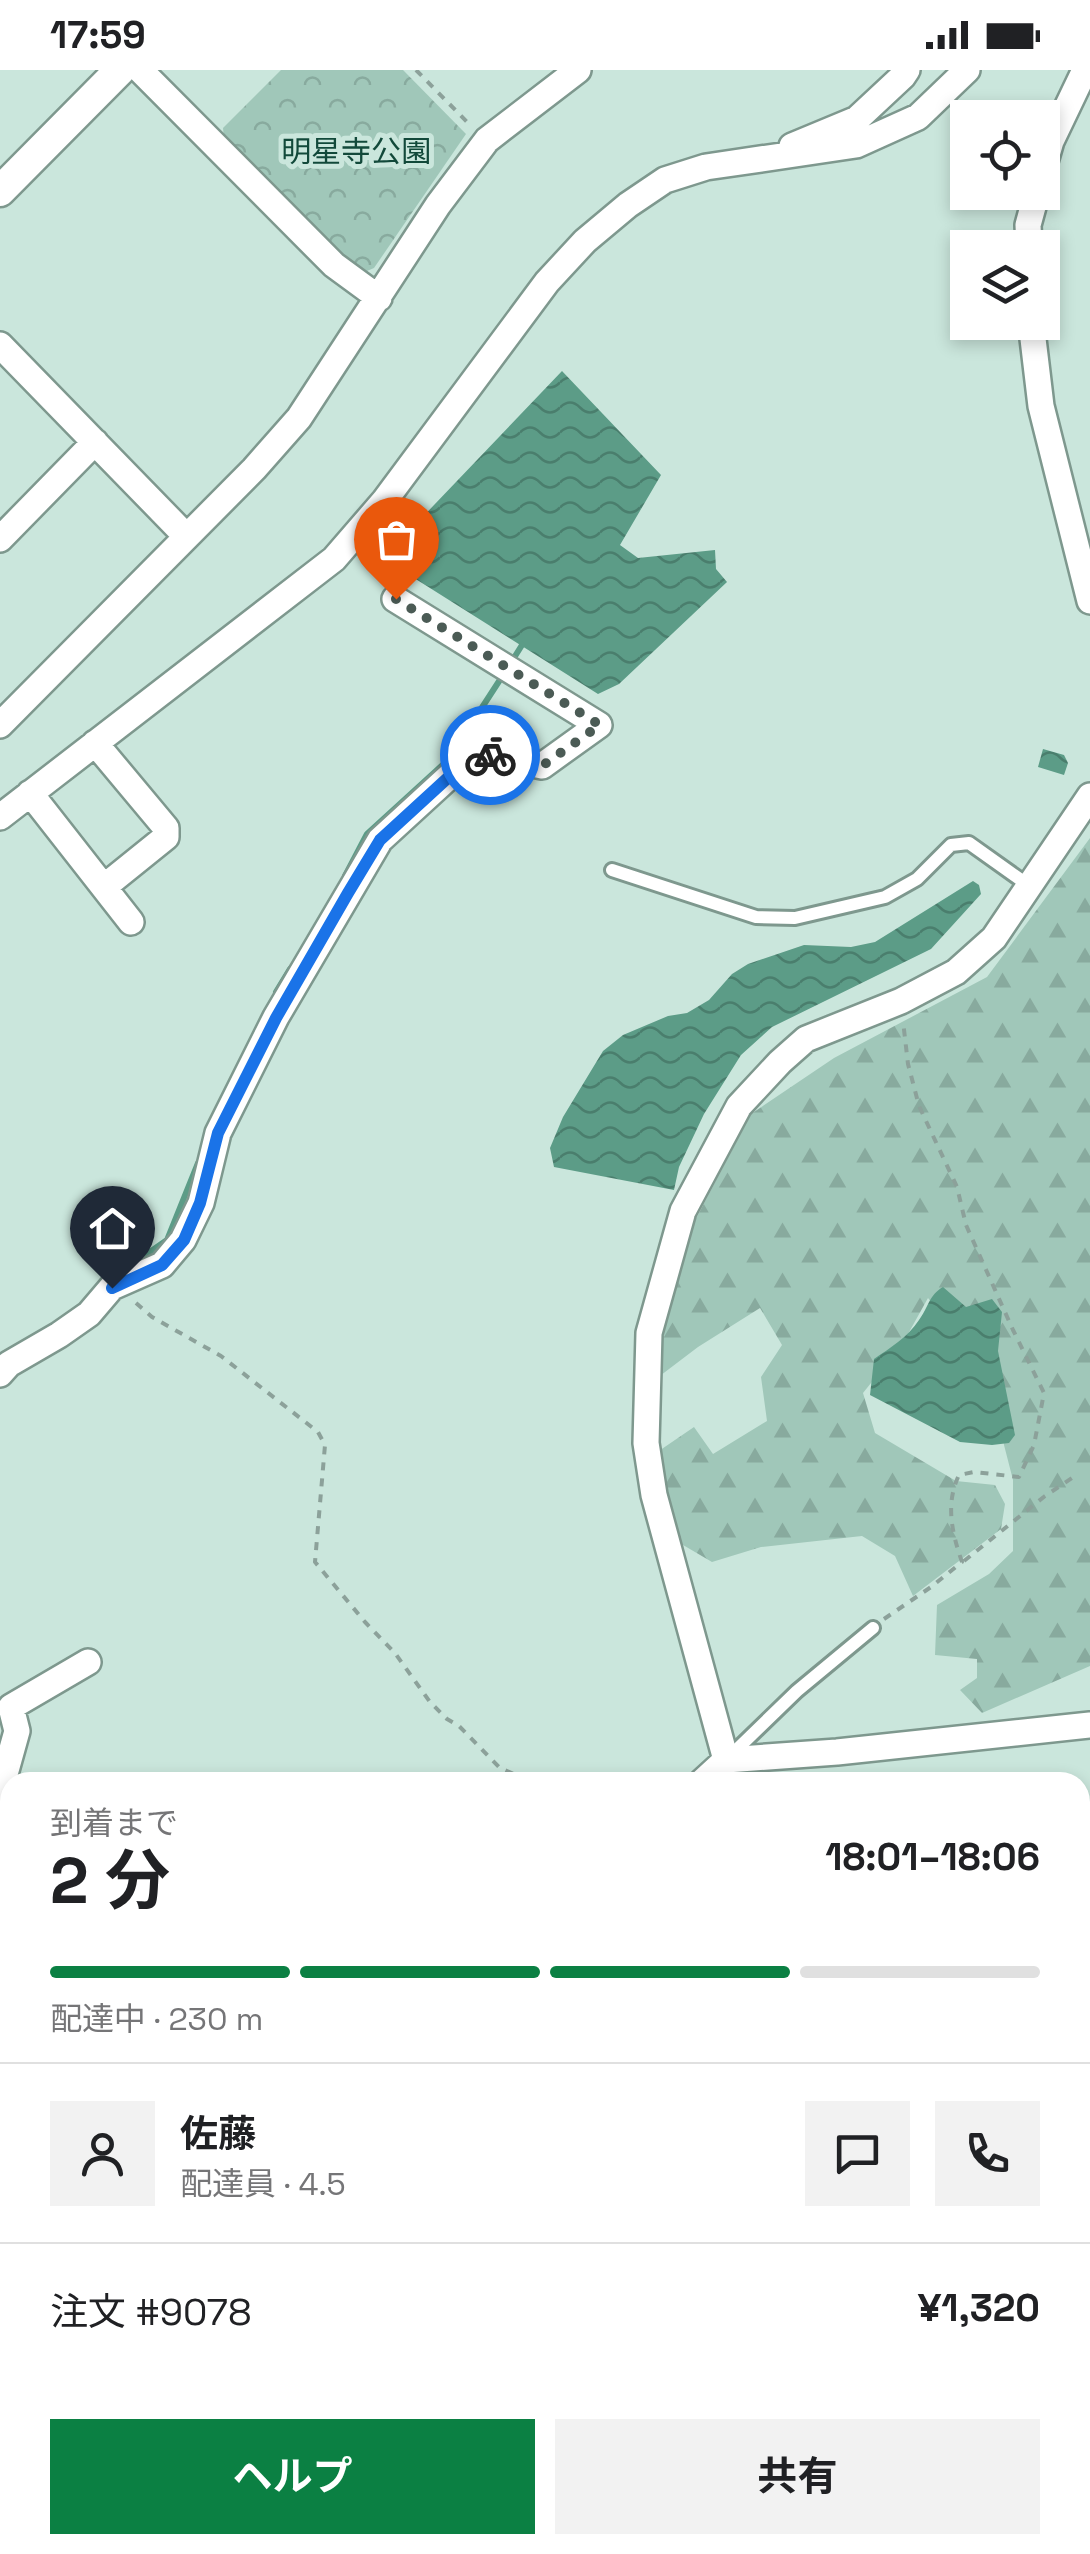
<!DOCTYPE html>
<html lang="ja">
<meta charset="utf-8">
<style>
:root{--surface:#fff;--page:#f2f2f2;--text:#202124;--muted:#757577;--line:#e0e0e0;--accent:#0b8043}
body{margin:0;font-family:"Space Grotesk","Noto Sans JP",sans-serif;background:var(--page);color:var(--text);height:100vh;display:flex;flex-direction:column;font-size:38px;white-space:nowrap}
*{box-sizing:border-box;margin:0}
p{font-size:32px;color:var(--muted)}
.icon{flex:none;width:55px;height:55px;fill:none;stroke:currentColor;stroke-width:2;stroke-linecap:round;stroke-linejoin:round}
.map{position:relative;flex:1;overflow:hidden}
.panel{position:absolute;left:0px;top:1702px;width:1090px;height:782px;display:flex;flex-direction:column;background:var(--surface);border-radius:30px 30px 0 0;box-shadow:0 5px 15px #0003}
.panel>*{flex:none}
.buttons{position:absolute;left:950px;top:30px;display:grid;gap:20px}
.buttons a{display:grid;place-items:center;width:110px;height:110px;border-radius:0px;background:var(--surface);box-shadow:0 5px 15px #0003;font-size:50px}
.pin{position:absolute;display:grid;place-items:center;width:85px;height:85px;color:#fff;margin:-102px -42px;border-radius:50% 50% 50% 0;rotate:-45deg;box-shadow:0 0 10px #0007}
.pin .icon{rotate:45deg}
.courier{position:absolute;display:grid;place-items:center;width:100px;height:100px;margin:-50px;border:8px solid #1a73e8;border-radius:50%;background:#fff;color:#222;box-shadow:0 2px 12px #0007}
.summary em{font-style:normal;font-weight:700}
.summary div{display:flex;flex-direction:column-reverse}
.summary{display:flex;align-items:center;justify-content:space-between;height:170px;padding:0 50px}
h1{font-size:65px;font-weight:700;line-height:75px}
.bar{display:grid;grid-template-columns:repeat(4,1fr);gap:15px 10px;align-content:center;height:120px;padding:0 50px}
.bar i{height:12px;border-radius:8px;background:var(--line)}
.bar .current{background:var(--accent)}
.bar p{grid-column:span 4}
.line{display:flex;align-items:center;gap:25px;padding:0 50px;border-top:2px solid var(--line)}
.line div{flex:1}
.round{display:grid;place-items:center;flex:none;width:105px;height:105px;border-radius:0px;background:var(--page)}
.primary-button{display:flex;gap:20px;margin-top:auto;padding:20px 50px}
.primary-button a{flex:1;height:115px;border-radius:0px;background:var(--accent);color:#fff;font-size:40px;font-weight:700;line-height:115px;text-align:center}
.primary-button a+a{background:var(--page);color:var(--text)}
.status{display:flex;justify-content:space-between;align-items:center;height:70px;padding:0 50px;background:var(--surface);direction:ltr}
.status svg{height:28px;fill:currentColor}
.map>svg:first-child{display:block}
</style>
<div class="status"><b>17:59</b><svg viewBox="0 0 49 12"><path d="M0 12V9h3v3zM5 12V6h3v6zM10 12V3h3v9zM15 12V0h3v12zM26 1h20v11H26zM47 4h2v5h-2z"/></svg></div>
<div class="map">
<svg width="1090" height="2484" viewBox="0 0 1090 2484">
<defs>
<pattern id="forest-firs" width="22" height="20" patternUnits="userSpaceOnUse" patternTransform="scale(2.5)"><rect width="22" height="20" fill="#a0c7b9"/><path d="M5 1l3.5 6h-7zM16 11l3.5 6h-7z" fill="#88aa9e"/></pattern>
<pattern id="park-crowns" width="20" height="18" patternUnits="userSpaceOnUse" patternTransform="scale(2.5)"><rect width="20" height="18" fill="#a0c7b9"/><path d="M2 6a3 3 0 1 1 6 0M12 15a3 3 0 1 1 6 0" fill="none" stroke="#88aa9e"/></pattern>
<pattern id="water-waves" width="16" height="10" patternUnits="userSpaceOnUse" patternTransform="scale(2.5)"><rect width="16" height="10" fill="#5c9c87"/><path d="M0 5q4-4 8 0t8 0" fill="none" stroke="#4a7e6d"/></pattern>
</defs>
<rect width="100%" height="100%" fill="#cae6dc"/>
<path fill="url(#forest-firs)" d="M 1090,768 L 1090,1596 L 982,1643 L 960,1620 L 977,1608 L 977,1589 L 935,1585 L 937,1535 L 989,1504 L 1013,1481 L 1013,1410 L 1004,1375 L 991,1289 L 952,1259 L 928,1228 L 903,1273 L 863,1323 L 875,1363 L 956,1411 L 995,1415 L 1005,1434 L 1001,1459 L 913,1526 L 895,1486 L 862,1466 L 761,1477 L 712,1492 L 666,1465 L 653,1385 L 694,1357 L 713,1384 L 767,1351 L 761,1307 L 782,1275 L 760,1238 L 698,1277 L 644,1318 L 690,1160 L 751,1044 L 834,988 L 987,907 Z"/>
<path fill="url(#park-crowns)" d="M 281,0 L 403,0 L 466,64 L 374,198 L 367,201 L 349,190 L 224,68 L 223,58 Z"/>
<path fill="url(#water-waves)" d="M 562,301 L 661,405 L 620,475 L 638,488 L 715,480 L 716,499 L 727,512 L 619,614 L 598,624 L 403,501 L 392,479 Z
M 1043,679 L 1064,685 L 1068,693 L 1064,705 L 1038,697 Z
M 973,811 L 979,815 L 981,824 L 931,879 L 772,957 L 741,985 L 704,1044 L 679,1097 L 674,1120 L 554,1097 L 550,1078 L 563,1047 L 603,981 L 623,965 L 668,946 L 687,943 L 709,930 L 732,904 L 748,894 L 804,875 L 851,877 L 875,872 Z
M 943,1217 L 966,1237 L 992,1229 L 1002,1242 L 998,1281 L 1015,1365 L 1009,1373 L 992,1375 L 960,1372 L 870,1325 L 874,1289 C 890,1278 908,1267 919,1250 C 928,1238 929,1225 943,1217 Z"/>
<g fill="none" stroke-linecap="round" stroke-linejoin="round">
<path stroke="#5c9c87" stroke-width="6" d="M 512,591 L 522,575
M 345,806 L 367,764 L 448,690 L 505,602
M 276,922 L 290,899
M 127,1198 L 167,1170 L 198,1093"/>
<defs>
<path id="service" d="M 612,800 L 756,847 L 795,848 L 885,827 L 917,809 L 951,775 L 969,773 L 1028,815
M 730,1686 L 797,1621 L 873,1558"/>
<path id="minor" d="M 140,0 L 334,195 L 379,228
M 792,76 L 857,49 L 903,6 L 907,0
M 1042,102 L 1051,71 L 1085,0
M 1029,178 L 1028,155 L 1037,122
M 1031,252 L 1041,336 L 1090,531
M 0,275 L 186,466
M 0,469 L 95,372
M 0,655 L 254,399 L 299,348 L 438,135 L 487,70 L 578,0
M 95,673 L 166,758 L 166,767 L 104,817
M 30,723 L 131,852
M 0,747 L 334,489 L 385,430 L 547,212 L 585,171 L 628,135 L 665,110 L 706,97 L 856,75 L 918,47 L 967,0
M 0,1304 L 9,1294 L 59,1265 L 89,1244 L 112,1217 L 162,1195 L 183,1170 L 201,1133 L 218,1063 L 276,947 L 380,770 L 476,682 L 542,696 L 599,655 L 395,529
M 726,1690 L 654,1425 L 646,1373 L 649,1263 L 683,1141 L 739,1036 L 780,992 L 806,969 L 901,931 L 956,902 L 994,868 L 1090,726
M 702,1712 L 726,1690 L 837,1682 L 1090,1655
M 0,1722 L 17,1661 L 11,1637 L 88,1592
M 0,1777 L 10,1773
M 0,2132 L 10,2129
M 1080,2293 L 1090,2287
M 1080,2395 L 1090,2400
M 0,2431 L 10,2419
M 433,2475 L 437,2484
M 575,2475 L 593,2484
M 148,2484 L 149,2475
M 817,2484 L 822,2475"/>
<path id="tertiary" d="M 0,121 L 120,0"/>
</defs>
<use href="#service" stroke="#7e988e" stroke-width="18"/>
<use href="#minor" stroke="#7e988e" stroke-width="30"/>
<use href="#tertiary" stroke="#7e988e" stroke-width="35"/>
<path stroke="#8ca19a" stroke-width="4" stroke-dasharray="8 8" stroke-linecap="butt" d="M 416,0 L 472,57
M 136,1233 L 152,1247 L 221,1286 L 318,1362 L 325,1375 L 315,1492 L 365,1552 L 395,1583 L 430,1632 L 447,1649 L 459,1656 L 500,1698 L 532,1712
M 964,1491 L 1045,1426 L 1075,1406
M 884,1549 L 931,1517 L 962,1492 C 952,1463 945,1434 959,1405 L 974,1402 L 1019,1407 L 1034,1375 L 1044,1323 L 1013,1260 L 966,1155 L 957,1117 L 919,1036 L 908,994 L 903,951
M 1080,1860 L 1090,1857"/>
<use href="#service" stroke="#fff" stroke-width="12"/>
<use href="#minor" stroke="#fff" stroke-width="25"/>
<use href="#tertiary" stroke="#fff" stroke-width="30"/>
</g>
<g fill="none" stroke-linecap="round" stroke-linejoin="round">
<path stroke="#4b5b55" stroke-width="10" stroke-dasharray="0 18" d="M 396,529 L 600,655 L 542,696 L 490,685"/>
<path stroke="#1a73e8" stroke-width="12" d="M 112,1218 L 162,1195 L 184,1170 L 200,1133 L 218,1063 L 276,948 L 348,823 L 380,770 L 476,682 L 490,685"/>
</g>
<g text-anchor="middle" stroke-width="10" stroke-linejoin="round" paint-order="stroke">
<g font-size="30" fill="#12493a" stroke="#cae6dc">
<text x="356" y="92">明星寺公園</text>
</g>
</g>
</svg>
<div class="buttons">
<a><svg class="icon" aria-label="locate" viewBox="0 0 24 24"><circle cx="12" cy="12" r="6"/><path d="M12 2v4M12 18v4M2 12h4M18 12h4"/></svg></a>
<a><svg class="icon" aria-label="layers" viewBox="0 0 24 24"><path d="M12 4l9 5-9 5-9-5zM3 14l9 5 9-5"/></svg></a>
</div>
<div class="pin" style="left:396px;top:529px;background:#ea580c"><svg class="icon" aria-label="bag" viewBox="0 0 24 24"><path d="M5 8h14l-1 12H6zM9 8a3 3 0 0 1 6 0"/></svg></div>
<div class="pin" style="left:112px;top:1218px;background:#1f2937"><svg class="icon" aria-label="home" viewBox="0 0 24 24"><path d="M3 11l9-7 9 7M6 9v11h12V9"/></svg></div>
<div class="courier" style="left:490px;top:685px"><svg class="icon" aria-label="bike" viewBox="0 0 24 24"><circle cx="6" cy="16" r="4"/><circle cx="18" cy="16" r="4"/><path d="M6 16l4-8h5l3 8M10 8l3 8H6M13 5h3"/></svg></div>
<section class="panel">
<div class="summary"><div><h1>2 分</h1><p>到着まで</p></div><em>18:01–18:06</em></div>
<div class="bar"><i class="current"></i><i class="current"></i><i class="current"></i><i></i><p>配達中 · 230 m</p></div>
<div class="line" style="height:180px"><a class="round"><svg class="icon" aria-label="person" viewBox="0 0 24 24"><circle cx="12" cy="8" r="4"/><path d="M4 21q1-7 8-7t8 7"/></svg></a><div><b>佐藤</b><p>配達員 · 4.5</p></div><a class="round"><svg class="icon" aria-label="chat" viewBox="0 0 24 24"><path d="M4 5h16v11H9l-5 4z"/></svg></a><a class="round"><svg class="icon" aria-label="phone" viewBox="0 0 24 24"><path d="M5 4h4l2 5-3 2q2 4 5 5l2-3 5 2v4C11 20 4 13 5 4z"/></svg></a></div>
<div class="line" style="height:130px"><div>注文 #9078</div><b>¥1,320</b></div>
<div class="primary-button"><a>ヘルプ</a><a>共有</a></div>
</section>
</div>
